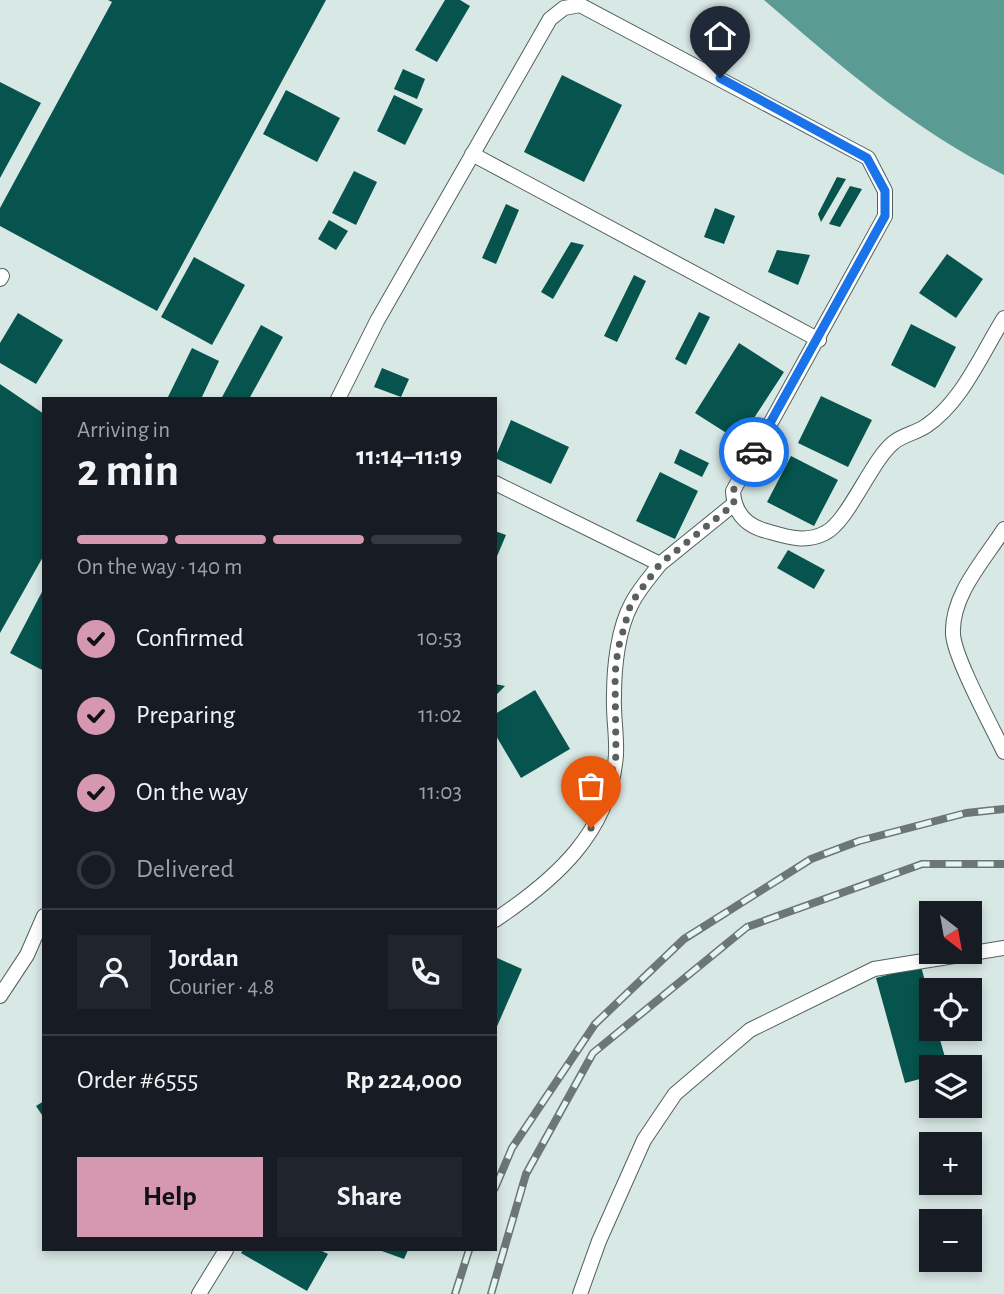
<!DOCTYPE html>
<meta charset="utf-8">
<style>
:root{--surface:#171b24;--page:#20242c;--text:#f1f3f6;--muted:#9ea1a6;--line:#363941;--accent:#d698b0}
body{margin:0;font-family:"Alegreya Sans",sans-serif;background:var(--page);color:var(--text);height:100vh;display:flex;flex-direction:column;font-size:26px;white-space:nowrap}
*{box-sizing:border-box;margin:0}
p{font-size:23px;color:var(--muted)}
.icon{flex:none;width:38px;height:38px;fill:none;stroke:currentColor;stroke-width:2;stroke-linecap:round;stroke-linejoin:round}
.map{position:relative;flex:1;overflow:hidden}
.panel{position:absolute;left:42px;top:397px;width:455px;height:854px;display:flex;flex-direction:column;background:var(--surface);border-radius:0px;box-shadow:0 4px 10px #0003}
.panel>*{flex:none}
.needle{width:46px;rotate:149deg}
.buttons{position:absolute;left:919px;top:901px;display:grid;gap:14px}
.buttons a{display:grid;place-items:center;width:63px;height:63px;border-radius:0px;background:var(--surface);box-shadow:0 4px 10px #0003;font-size:35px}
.pin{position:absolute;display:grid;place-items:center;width:60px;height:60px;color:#fff;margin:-72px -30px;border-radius:50% 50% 50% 0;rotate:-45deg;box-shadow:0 0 7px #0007}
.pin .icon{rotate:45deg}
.courier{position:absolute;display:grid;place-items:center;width:70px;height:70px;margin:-35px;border:5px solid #1a73e8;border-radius:50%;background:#fff;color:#222;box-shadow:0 2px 9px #0007}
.summary em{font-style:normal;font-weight:700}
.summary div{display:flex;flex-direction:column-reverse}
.summary{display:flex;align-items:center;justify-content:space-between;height:119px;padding:0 35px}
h1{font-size:46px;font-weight:700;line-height:52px}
.bar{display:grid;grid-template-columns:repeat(4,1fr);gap:10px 7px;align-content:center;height:84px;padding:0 35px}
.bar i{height:9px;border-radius:5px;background:var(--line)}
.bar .on{background:var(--accent)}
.bar p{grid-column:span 4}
.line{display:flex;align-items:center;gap:18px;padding:0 35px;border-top:2px solid var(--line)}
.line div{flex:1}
.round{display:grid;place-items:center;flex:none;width:74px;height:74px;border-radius:0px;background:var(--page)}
ol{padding:0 35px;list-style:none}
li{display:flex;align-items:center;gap:21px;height:77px}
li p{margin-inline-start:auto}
li .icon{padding:7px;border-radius:50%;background:var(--accent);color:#111;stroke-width:4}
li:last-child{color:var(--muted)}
li i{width:38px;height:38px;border:4px solid var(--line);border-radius:50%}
.button{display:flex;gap:14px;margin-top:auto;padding:14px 35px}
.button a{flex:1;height:80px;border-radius:0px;background:var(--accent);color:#111;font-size:28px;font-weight:700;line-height:80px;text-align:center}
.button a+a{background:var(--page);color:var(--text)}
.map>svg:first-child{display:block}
</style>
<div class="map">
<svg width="1004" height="1294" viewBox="0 0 1004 1294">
<rect width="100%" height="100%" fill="#d8e8e5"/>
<path fill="#5a9c94" d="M 764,0 L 1004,0 L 1004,175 C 914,130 840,66 764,0 Z"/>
<path fill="#06544d" d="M 108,0 L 326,0 L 157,311 L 0,226 L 0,208 L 112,2 Z
M 445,0 L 460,0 L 470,6 L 437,62 L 415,50 Z
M 403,69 L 425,79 L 417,99 L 394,89 Z
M 562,75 L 622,105 L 584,182 L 524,152 Z
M 0,82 L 41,103 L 0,178 Z
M 286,90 L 340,118 L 317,162 L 263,134 Z
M 394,95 L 423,109 L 405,145 L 377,131 Z
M 354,171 L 377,182 L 356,225 L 332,213 Z
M 837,177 L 846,179 L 821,222 L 818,214 Z
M 850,186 L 862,189 L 840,227 L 829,224 Z
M 506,204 L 519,210 L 496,264 L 482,258 Z
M 715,208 L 735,216 L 724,244 L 704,237 Z
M 329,220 L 348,231 L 336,250 L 318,239 Z
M 571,242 L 584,245 L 553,299 L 541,292 Z
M 777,250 L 810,255 L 798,285 L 768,272 Z
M 947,254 L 983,279 L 956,318 L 919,293 Z
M 194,257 L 245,285 L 212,345 L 161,317 Z
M 634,275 L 646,281 L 617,342 L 604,336 Z
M 699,312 L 710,317 L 686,365 L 675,359 Z
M 18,313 L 63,340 L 36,384 L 0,363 L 0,343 Z
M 911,324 L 956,347 L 935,388 L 891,365 Z
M 261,325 L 283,337 L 249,399 L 221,399 Z
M 739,343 L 784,372 L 739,441 L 695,413 Z
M 192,348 L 219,361 L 201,399 L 167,399 Z
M 382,368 L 409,379 L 401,397 L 374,387 Z
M 0,384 L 44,414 L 44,555 L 0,633 Z
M 821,396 L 872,420 L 848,467 L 798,443 Z
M 511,420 L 569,447 L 551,484 L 495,458 Z
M 680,449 L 709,463 L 702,477 L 674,463 Z
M 791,456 L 838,480 L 814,526 L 767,502 Z
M 660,472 L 698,491 L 675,539 L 636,521 Z
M 495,531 L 506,535 L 495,561 Z
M 788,550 L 825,570 L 814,589 L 777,568 Z
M 44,588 L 44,671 L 10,653 Z
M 495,684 L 505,686 L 495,696 Z
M 535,690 L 570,749 L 521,778 L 495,734 L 495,714 Z
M 495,957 L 522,969 L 495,1031 Z
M 921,966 L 931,1004 L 931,1029 L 937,1029 L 948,1068 L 931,1068 L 931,1076 L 905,1083 L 876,978 Z
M 44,1101 L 44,1118 L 36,1106 Z
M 243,1250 L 320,1250 L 328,1254 L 307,1291 L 241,1253 Z
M 379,1250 L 408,1250 L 404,1259 Z"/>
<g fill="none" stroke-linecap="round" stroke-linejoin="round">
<defs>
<path id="lane" d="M 472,154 L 819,340
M 0,279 L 2,276
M 338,399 L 377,321 L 550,19 L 564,8 L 580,5 L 868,158 L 885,191 L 885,216 L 733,491 C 734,511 744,524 763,530 C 785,536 804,544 825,533 C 848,522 871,461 893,443 C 902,435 916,433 926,426 C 962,402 982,353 1004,318
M 495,483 L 660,564 C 651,576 639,589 632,603 C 618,628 614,667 614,696 C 613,715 617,735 616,755 C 610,832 555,880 495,920
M 1004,529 C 985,559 951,595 953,634 C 954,657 992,727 1004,752
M 660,564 L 734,504
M 0,996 L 27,955 L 44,916
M 199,1294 L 226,1250
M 580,1294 L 599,1241 L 644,1140 L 675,1094 L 750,1030 L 874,969 L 1004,948"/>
</defs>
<use href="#lane" stroke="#53605e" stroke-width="16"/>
<use href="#lane" stroke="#fff" stroke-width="14"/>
<defs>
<path id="rail" d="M 495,1188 L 512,1148 L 595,1024 L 684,939 L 811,859 L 859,841 L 966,813 L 1004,809
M 455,1294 L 469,1250
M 491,1294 L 526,1174 L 593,1053 L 747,927 L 922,864 L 1004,864"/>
</defs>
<use href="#rail" stroke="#6c7674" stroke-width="8"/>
<use href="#rail" stroke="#e5f5f2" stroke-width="5" stroke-dasharray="16" stroke-linecap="butt"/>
</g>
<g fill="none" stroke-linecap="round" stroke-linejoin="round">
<path stroke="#596160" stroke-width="7" stroke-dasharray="0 12.6" d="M 591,828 L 603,807 L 616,756 L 615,674 L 618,649 L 631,603 L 660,564 L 734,504 L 733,491 L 754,452"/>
<path stroke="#1a73e8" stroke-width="9" d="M 720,78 L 867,158 L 885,191 L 885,216 L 754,452"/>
</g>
</svg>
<div class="buttons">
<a><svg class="needle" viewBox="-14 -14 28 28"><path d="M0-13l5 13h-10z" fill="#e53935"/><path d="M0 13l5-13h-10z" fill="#9ea1a6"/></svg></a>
<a><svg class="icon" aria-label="locate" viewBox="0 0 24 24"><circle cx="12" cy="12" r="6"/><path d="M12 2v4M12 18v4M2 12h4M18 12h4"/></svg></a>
<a><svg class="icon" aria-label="layers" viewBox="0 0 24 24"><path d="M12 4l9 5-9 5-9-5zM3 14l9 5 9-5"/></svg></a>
<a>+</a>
<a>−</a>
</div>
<div class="pin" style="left:591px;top:828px;background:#ea580c"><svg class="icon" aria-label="bag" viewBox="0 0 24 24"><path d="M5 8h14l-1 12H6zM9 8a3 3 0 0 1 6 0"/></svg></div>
<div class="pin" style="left:720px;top:78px;background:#1f2937"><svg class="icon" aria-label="home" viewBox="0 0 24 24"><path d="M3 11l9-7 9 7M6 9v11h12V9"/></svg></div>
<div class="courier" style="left:754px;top:452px"><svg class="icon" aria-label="car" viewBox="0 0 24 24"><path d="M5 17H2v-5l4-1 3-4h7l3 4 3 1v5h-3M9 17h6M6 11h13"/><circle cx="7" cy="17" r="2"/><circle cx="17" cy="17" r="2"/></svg></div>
<section class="panel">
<div class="summary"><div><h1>2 min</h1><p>Arriving in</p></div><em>11:14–11:19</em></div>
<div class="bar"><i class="on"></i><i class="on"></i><i class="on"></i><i></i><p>On the way · 140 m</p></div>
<ol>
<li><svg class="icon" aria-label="check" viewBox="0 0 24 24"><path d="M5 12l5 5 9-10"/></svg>Confirmed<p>10:53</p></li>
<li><svg class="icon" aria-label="check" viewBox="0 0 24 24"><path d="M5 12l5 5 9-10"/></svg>Preparing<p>11:02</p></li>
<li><svg class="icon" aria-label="check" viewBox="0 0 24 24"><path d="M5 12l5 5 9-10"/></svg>On the way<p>11:03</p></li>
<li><i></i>Delivered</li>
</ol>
<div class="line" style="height:126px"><a class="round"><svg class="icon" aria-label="person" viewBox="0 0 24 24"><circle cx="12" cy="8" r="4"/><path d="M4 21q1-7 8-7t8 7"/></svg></a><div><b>Jordan</b><p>Courier · 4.8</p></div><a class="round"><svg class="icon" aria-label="phone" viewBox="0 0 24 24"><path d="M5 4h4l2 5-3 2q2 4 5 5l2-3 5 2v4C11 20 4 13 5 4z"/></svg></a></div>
<div class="line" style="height:91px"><div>Order #6555</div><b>Rp 224,000</b></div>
<div class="button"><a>Help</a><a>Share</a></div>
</section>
</div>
